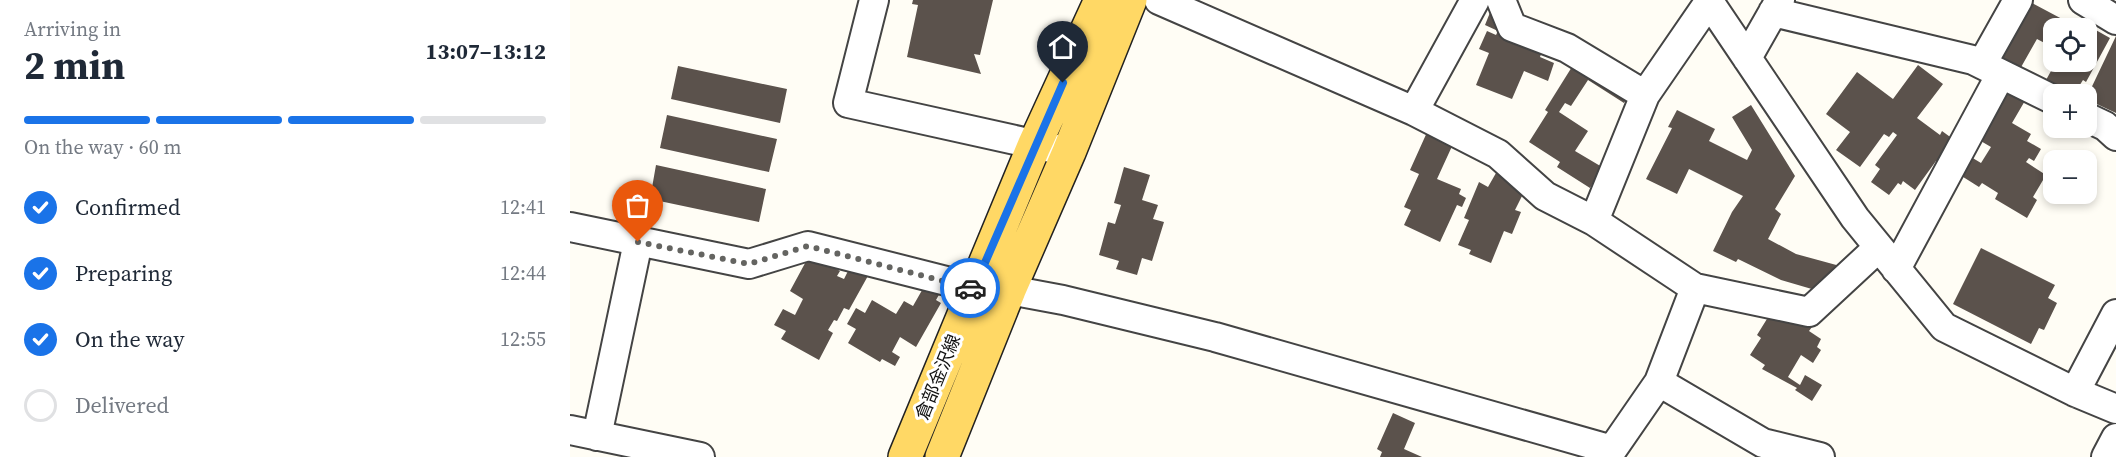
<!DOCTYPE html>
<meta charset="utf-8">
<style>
:root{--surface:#fff;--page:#f6f6f7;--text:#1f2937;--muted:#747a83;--line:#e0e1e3;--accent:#1a73e8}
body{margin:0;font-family:"Source Serif 4","Noto Sans JP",serif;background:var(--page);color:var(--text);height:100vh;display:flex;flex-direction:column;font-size:22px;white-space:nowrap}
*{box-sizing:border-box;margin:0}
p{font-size:20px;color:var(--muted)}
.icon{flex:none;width:33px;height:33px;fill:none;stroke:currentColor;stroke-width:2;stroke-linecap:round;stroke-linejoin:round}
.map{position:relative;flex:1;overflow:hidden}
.details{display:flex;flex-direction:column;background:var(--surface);width:570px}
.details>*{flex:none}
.controls{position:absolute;left:1473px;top:18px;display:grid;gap:12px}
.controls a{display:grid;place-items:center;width:54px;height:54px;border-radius:12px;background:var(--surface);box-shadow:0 3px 9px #0003;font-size:30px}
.pin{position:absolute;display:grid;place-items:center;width:51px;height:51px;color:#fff;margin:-62px -26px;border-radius:50% 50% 50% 0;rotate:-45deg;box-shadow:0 0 6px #0007}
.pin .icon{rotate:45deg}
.courier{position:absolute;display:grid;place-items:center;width:60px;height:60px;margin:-30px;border:4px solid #1a73e8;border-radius:50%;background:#fff;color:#222;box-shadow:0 2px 8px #0007}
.overview em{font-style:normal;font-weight:700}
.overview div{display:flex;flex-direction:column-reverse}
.overview{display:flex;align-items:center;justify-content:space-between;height:102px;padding:0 24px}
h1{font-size:39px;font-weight:700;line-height:45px}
.bar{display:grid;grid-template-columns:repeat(4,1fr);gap:9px 6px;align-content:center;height:72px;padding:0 24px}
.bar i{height:8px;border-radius:4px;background:var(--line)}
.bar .on{background:var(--accent)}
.bar p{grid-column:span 4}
ol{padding:0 24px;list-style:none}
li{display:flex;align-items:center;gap:18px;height:66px}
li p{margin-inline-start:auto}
li .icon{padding:6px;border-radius:50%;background:var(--accent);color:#fff;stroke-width:4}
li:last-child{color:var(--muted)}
li i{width:33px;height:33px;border:3px solid var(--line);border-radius:50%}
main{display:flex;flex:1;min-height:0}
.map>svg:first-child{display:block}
</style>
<main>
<section class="details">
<div class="overview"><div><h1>2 min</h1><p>Arriving in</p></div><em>13:07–13:12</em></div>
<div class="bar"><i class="on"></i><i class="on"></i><i class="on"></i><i></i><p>On the way · 60 m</p></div>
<ol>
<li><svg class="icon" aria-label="check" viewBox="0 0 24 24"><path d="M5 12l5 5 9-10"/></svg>Confirmed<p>12:41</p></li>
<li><svg class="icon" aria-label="check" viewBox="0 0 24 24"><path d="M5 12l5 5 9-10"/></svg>Preparing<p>12:44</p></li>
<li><svg class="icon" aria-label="check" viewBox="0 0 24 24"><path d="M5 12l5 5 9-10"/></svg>On the way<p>12:55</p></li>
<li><i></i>Delivered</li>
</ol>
</section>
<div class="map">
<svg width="1546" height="457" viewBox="0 0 1546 457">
<rect width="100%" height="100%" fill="#fffdf5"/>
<path fill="#5b524c" d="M 343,0 L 423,0 L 410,55 L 404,54 L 411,74 L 337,57 L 348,5 L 342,4 Z
M 925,0 L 947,0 L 934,30 L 974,46 L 970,57 L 984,63 L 978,81 L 954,71 L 942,99 L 906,85 L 919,53 L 909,49 L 917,31 L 926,35 L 928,31 L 915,25 Z
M 1458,1 L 1509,28 L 1484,28 L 1484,48 L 1467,39 L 1450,69 L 1428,57 Z
M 1515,24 L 1540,38 L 1516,82 L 1513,80 L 1504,94 L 1502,94 L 1476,80 L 1486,62 L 1497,65 L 1499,62 L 1516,62 L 1516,28 L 1513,28 Z
M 1546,36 L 1546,113 L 1516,99 Z
M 1010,54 L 1058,96 L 1054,103 L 1018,80 L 1001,106 L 995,103 L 989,112 L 1018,131 L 1005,151 L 1032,167 L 1020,188 L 987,167 L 990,162 L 959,142 L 978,112 L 975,110 Z
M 1348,65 L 1373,84 L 1347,118 L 1370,135 L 1372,131 L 1387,142 L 1371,164 L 1366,161 L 1345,190 L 1333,181 L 1331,185 L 1328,183 L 1319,195 L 1301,182 L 1310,169 L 1305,165 L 1327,135 L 1323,132 L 1319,137 L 1314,134 L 1290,167 L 1266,150 L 1280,132 L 1256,114 L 1287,72 L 1323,99 Z
M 108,66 L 217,89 L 210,123 L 101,99 Z
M 1440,90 L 1456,99 L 1442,123 L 1461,134 L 1457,141 L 1471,149 L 1464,161 L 1459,158 L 1456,162 L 1476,175 L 1463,197 L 1467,200 L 1457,218 L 1425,199 L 1428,193 L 1412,183 L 1409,187 L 1390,175 L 1401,157 L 1411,163 L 1421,147 L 1409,140 Z
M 1181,105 L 1225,176 L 1205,209 L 1211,214 L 1198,239 L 1226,254 L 1270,266 L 1252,292 L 1211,280 L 1168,259 L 1166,262 L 1143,251 L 1162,212 L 1173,196 L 1119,169 L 1107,194 L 1076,179 L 1102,128 L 1098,127 L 1107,110 L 1145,129 L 1139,141 L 1177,160 L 1182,150 L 1162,117 Z
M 97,115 L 207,139 L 199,172 L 90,148 Z
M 863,119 L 889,131 L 867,179 L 891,189 L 889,194 L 896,198 L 892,207 L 887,205 L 870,242 L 834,225 L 841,210 L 834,207 L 849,174 L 840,170 Z
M 934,159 L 961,178 L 945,210 L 951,212 L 942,234 L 934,231 L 921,263 L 899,254 L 901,250 L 888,245 L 899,220 L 894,218 L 909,182 L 918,187 Z
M 86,165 L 196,189 L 189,222 L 80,199 Z
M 554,167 L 580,175 L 572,200 L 588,205 L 583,219 L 594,222 L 582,261 L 572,258 L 567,275 L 546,269 L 549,261 L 529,255 L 538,222 L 545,224 L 551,205 L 544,203 Z
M 1411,248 L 1485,285 L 1478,298 L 1487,303 L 1474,330 L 1469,328 L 1461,344 L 1383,304 Z
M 240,254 L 270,271 L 267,276 L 274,279 L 281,265 L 299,274 L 279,310 L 274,308 L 267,321 L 264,320 L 258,330 L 263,333 L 249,360 L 211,339 L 216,331 L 204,325 L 213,309 L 225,315 L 233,299 L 220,291 Z
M 355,285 L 370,293 L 366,300 L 371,303 L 346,347 L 330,337 L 322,352 L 330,357 L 325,366 L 312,359 L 310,362 L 278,343 L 286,329 L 277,324 L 286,308 L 295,313 L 302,300 L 326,314 L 334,301 L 343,306 Z
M 1205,306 L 1242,327 L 1239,331 L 1251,339 L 1247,347 L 1251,350 L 1243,363 L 1231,355 L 1218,377 L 1230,385 L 1235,375 L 1252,385 L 1242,401 L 1225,390 L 1227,388 L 1192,369 L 1195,365 L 1180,355 L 1191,338 L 1187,335 Z
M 823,413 L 845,423 L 834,449 L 852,457 L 810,457 L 812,452 L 807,449 Z"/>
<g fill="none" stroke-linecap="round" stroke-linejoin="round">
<defs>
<path id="minor" d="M 304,0 L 278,103 L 499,152
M 589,0 L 844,111 L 928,154 L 975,196 L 1024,221 L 1125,288
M 931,0 L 942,27 L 997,48 L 1075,95
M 1138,0 L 1285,218 L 1374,327 L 1505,392 L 1546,409
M 1513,0 L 1546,20
M 1203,12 L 1403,60 L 1484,100
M 1177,58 L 1210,0
M 1412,64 L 1448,0
M 844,111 L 905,0
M 1516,117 L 1535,126 L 1546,136
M 1024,221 L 1075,95 L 1139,2
M 0,227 L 179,264 L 238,246 L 404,288 L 439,290 L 493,300 L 645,337 L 1042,450 L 1089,382 L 1125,288 L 1239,312 L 1308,248
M 1326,269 L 1431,74
M 1089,382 L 1193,443 L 1250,457
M 1505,392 L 1546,314
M 0,430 L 130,457
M 27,436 L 68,242
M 1536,457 L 1546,438"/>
<path id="major" d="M 335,457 L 464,146 L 531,0
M 372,457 L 439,290 L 499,152 L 560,0"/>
</defs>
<use href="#minor" stroke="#444" stroke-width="32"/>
<use href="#major" stroke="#222" stroke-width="36"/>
<use href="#minor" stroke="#fff" stroke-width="28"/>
<use href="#major" stroke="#ffd865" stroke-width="33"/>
</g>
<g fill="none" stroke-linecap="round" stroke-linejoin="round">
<path stroke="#646461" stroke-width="6" stroke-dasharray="0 10.8" d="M 68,242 L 179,264 L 238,246 L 400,288"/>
<path stroke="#1a73e8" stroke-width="8" d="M 400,288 L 404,288 L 493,83"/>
</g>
<g text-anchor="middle" stroke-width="6" stroke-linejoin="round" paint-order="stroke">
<g font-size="18" fill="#111" stroke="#fff">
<text transform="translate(368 377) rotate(-68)" y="6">倉部金沢線</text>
</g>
</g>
</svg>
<div class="controls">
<a><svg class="icon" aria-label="locate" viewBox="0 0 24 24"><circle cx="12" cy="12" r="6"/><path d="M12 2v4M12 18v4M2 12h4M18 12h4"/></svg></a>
<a>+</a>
<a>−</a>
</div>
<div class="pin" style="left:68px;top:242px;background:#ea580c"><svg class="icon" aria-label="bag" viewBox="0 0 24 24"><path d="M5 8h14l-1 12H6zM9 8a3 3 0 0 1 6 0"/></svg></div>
<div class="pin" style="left:493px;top:83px;background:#1f2937"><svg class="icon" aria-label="home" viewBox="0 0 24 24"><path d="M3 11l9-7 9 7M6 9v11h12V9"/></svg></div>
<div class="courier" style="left:400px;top:288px"><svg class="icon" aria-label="car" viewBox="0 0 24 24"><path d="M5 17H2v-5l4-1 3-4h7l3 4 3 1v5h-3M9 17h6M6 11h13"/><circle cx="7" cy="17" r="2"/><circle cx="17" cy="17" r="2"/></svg></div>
</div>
</main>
